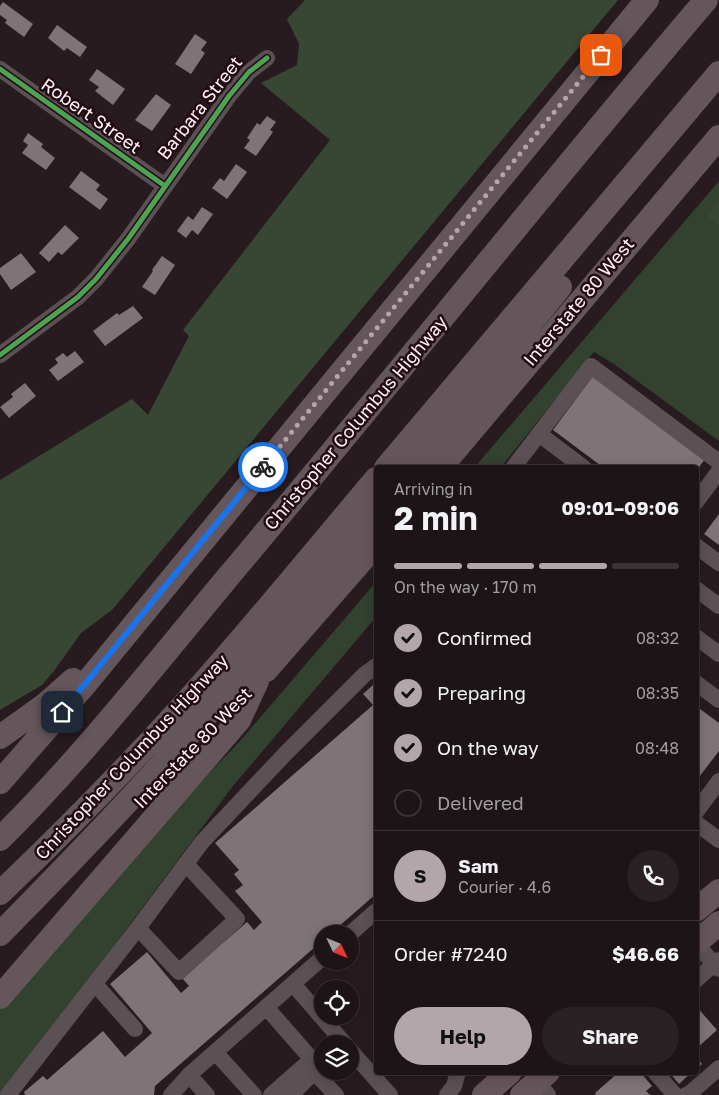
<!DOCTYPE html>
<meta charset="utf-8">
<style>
:root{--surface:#1d1417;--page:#2a2124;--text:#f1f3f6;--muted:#a09ea1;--line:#3b3336;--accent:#b3a6aa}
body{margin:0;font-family:"Golos Text",sans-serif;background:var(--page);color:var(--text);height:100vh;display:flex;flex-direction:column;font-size:19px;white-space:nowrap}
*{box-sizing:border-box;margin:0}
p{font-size:16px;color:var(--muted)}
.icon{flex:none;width:28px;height:28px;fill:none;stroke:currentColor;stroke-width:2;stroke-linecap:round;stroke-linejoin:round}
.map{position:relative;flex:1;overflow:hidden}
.sheet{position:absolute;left:374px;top:465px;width:325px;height:610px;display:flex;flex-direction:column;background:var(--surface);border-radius:5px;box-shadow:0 2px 12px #0003,0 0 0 1px var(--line)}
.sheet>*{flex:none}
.needle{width:32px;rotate:133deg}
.tools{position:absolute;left:314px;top:925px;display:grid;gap:10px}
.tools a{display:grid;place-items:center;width:45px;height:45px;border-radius:50%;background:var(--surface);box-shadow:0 2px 12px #0003,0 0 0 1px var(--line);font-size:25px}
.pin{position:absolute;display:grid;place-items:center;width:42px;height:42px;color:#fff;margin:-21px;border-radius:10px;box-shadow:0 2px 8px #0006}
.courier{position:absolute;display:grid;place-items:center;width:50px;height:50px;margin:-25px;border:4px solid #1a73e8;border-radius:50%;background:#fff;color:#222;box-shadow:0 1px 6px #0007}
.summary em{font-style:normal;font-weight:700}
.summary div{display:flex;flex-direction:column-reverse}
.summary{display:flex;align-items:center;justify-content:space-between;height:85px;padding:0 20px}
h1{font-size:32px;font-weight:700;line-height:38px}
.bar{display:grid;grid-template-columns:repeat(4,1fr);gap:8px 5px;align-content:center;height:60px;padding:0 20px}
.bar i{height:6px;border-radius:4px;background:var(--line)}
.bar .selected{background:var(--accent)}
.bar p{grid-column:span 4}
.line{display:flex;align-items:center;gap:12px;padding:0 20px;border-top:1px solid var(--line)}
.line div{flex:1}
.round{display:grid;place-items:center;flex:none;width:52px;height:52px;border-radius:26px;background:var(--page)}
ol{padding:0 20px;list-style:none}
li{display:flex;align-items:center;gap:15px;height:55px}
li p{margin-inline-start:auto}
li .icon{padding:5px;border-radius:50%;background:var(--accent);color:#111;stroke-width:4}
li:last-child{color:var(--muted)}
li i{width:28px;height:28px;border:2px solid var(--line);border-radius:50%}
.action{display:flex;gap:10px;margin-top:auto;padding:10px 20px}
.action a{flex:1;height:58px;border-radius:30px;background:var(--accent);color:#111;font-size:20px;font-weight:700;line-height:58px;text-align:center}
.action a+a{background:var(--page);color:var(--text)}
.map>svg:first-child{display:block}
</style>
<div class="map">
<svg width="719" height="1095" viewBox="0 0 719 1095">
<rect width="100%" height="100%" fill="#271b1f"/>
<path fill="#33412f" d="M 719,181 L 719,441 L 614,364 L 594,352 L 501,467 L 474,468 Z
M 376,582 L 376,617 L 233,786 L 3,1095 L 0,1095 L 0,1008 L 128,857 L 240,741 Z"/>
<path fill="#384734" d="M 305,0 L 618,0 L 112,610 L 81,633 L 54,671 L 42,685 L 0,710 L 0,480 L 132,399 L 148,415 L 189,336 L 183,330 L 330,140 L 261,83 L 297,65 L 299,44 L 287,19 Z
M 719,200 L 719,225 L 706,216 Z"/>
<path fill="#7e7377" d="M 3,2 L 33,24 L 24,37 L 5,23 L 7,20 L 0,15 L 0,6 Z
M 57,25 L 87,47 L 80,57 L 67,48 L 64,51 L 48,38 Z
M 195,34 L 207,42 L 201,50 L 205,53 L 191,74 L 175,64 Z
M 97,69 L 125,89 L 113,105 L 95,91 L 99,87 L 89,80 Z
M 156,94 L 171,105 L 152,131 L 135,120 Z
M 267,116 L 276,122 L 270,130 L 273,132 L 256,156 L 244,148 L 250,140 L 247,138 L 257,123 L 260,125 Z
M 28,133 L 43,144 L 41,147 L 55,158 L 46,170 L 22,153 L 28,145 L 23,141 Z
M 236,164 L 247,172 L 227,199 L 212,188 L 220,178 L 224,181 Z
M 81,171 L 100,185 L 96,190 L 108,199 L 100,210 L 69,187 Z
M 202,207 L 213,214 L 198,235 L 192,230 L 186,238 L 177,231 L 188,216 L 193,220 Z
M 65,225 L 79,238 L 62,255 L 58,252 L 49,262 L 39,253 Z
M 21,253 L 36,272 L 11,290 L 0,274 L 0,268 Z
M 162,256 L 175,265 L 155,295 L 142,287 L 153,271 L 152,270 Z
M 133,306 L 143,318 L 105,346 L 93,331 L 117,313 L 119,315 Z
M 75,351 L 84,362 L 58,381 L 49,370 L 58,363 L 55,359 L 63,353 L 67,357 Z
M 593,376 L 705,459 L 696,471 L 696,468 L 604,468 L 553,430 Z
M 25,383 L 36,396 L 9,418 L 0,407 L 13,397 L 11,394 Z
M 719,514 L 719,545 L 704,534 Z
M 373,685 L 376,689 L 376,894 L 330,934 L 322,934 L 322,941 L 155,1086 L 154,1095 L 25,1095 L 24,1092 L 43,1076 L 47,1080 L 103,1031 L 125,1057 L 152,1033 L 110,984 L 147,952 L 181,993 L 189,986 L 182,978 L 247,922 L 254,930 L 262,922 L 235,891 L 243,885 L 234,874 L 239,870 L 215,843 L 373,705 L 363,694 Z
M 696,706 L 719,723 L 719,751 L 696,781 Z
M 696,1006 L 717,1030 L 696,1049 Z
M 696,1057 L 702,1064 L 696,1069 Z
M 619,1072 L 640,1072 L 652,1086 L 646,1091 L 650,1095 L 596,1095 L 595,1093 Z
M 669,1072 L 692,1072 L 679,1084 Z"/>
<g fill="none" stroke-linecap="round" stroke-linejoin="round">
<path stroke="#5b5054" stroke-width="16" d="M 0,69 L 165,186
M 0,355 L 78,297 L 96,279 L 128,239 L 229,96 L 249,72 L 267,58
M 539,434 L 584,468
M 513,468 L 591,366 L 719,462
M 696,502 L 719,471
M 696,546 L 719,563
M 696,589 L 719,606
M 696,637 L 719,654
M 696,683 L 719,700
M 696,812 L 719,781
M 696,823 L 719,840
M 138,928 L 179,972 L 237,919 L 186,864
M 350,934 L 376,911
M 696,944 L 719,969
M 696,980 L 719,960
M 95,984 L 135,1029
M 293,984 L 345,1044
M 266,1007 L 322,1071
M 350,1050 L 390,1095
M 215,1052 L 254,1095
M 655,1072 L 675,1095
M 189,1075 L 207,1095
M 537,1082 L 548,1095
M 8,1095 L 138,928 L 202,842 L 285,754 L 364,675 L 376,666
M 171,1095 L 189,1075 L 322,958
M 271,1095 L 312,1059
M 291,1095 L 312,1074 L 316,1074 L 336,1095
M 447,1095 L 454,1086 L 458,1072
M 686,1095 L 690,1093 L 719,1068"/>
<path stroke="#65565b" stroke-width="24" d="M 386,468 L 719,73
M 413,468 L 560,287
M 440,468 L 719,137
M 266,670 L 376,544
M 0,737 L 46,704 L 73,680
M 0,782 L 87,682 L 647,0
M 0,839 C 82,758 154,666 228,577 C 389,386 544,190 706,0
M 0,893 C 62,834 122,773 180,709 C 247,635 311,556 376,479
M 696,910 L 719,891
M 0,934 C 79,854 157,772 231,687 C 281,630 328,571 376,512
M 696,943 L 719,923
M 0,997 L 239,720 L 257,681
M 484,1095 L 510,1072
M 522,1095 L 548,1072"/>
<defs>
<path id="cycleway" d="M 0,69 L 165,186
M 0,355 L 78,297 L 96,279 L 128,239 L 229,96 L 249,72 L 267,58"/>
</defs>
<use href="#cycleway" stroke="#230c15" stroke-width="8"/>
<use href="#cycleway" stroke="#4ca352" stroke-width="5"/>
</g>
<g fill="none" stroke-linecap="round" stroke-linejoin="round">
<path stroke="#b3a6aa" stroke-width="5" stroke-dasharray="0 9" d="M 263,467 L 601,55"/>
<path stroke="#1a73e8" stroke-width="6" d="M 62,712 L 263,467"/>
</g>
<g text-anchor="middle" stroke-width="5" stroke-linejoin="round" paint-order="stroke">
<g font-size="18" fill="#fff1f5" stroke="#230c15">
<text transform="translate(200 108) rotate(-52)" y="6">Barbara Street</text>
<text transform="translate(91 116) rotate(35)" y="6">Robert Street</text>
<text transform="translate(579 302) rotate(-50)" y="6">Interstate 80 West</text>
<text transform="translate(356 423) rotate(-50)" y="6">Christopher Columbus Highway</text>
<text transform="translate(193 748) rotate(-46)" y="6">Interstate 80 West</text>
<text transform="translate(132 757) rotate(-47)" y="6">Christopher Columbus Highway</text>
</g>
</g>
</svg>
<div class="tools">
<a><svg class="needle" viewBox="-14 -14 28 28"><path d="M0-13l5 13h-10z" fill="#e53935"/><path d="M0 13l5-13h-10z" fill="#a09ea1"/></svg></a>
<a><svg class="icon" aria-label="locate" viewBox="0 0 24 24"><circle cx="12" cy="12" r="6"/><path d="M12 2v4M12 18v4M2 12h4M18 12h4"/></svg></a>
<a><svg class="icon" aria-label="layers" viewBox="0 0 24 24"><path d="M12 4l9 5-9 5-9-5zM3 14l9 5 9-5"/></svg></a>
</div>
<div class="pin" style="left:601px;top:55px;background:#ea580c"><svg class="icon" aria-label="bag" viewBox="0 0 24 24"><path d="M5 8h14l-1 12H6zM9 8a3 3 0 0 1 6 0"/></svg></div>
<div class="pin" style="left:62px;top:712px;background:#1f2937"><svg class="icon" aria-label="home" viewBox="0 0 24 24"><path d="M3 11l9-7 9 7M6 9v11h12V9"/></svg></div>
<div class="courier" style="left:263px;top:467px"><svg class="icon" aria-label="bike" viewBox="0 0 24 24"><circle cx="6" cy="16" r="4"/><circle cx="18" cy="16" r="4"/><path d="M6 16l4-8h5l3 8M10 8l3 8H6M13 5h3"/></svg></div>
<section class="sheet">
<div class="summary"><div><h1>2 min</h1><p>Arriving in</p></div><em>09:01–09:06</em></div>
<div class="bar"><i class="selected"></i><i class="selected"></i><i class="selected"></i><i></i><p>On the way · 170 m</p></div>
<ol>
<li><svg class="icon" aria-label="check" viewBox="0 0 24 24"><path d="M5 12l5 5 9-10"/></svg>Confirmed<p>08:32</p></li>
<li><svg class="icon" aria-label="check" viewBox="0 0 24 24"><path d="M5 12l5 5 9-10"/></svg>Preparing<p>08:35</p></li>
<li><svg class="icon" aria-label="check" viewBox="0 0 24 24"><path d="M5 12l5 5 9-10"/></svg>On the way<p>08:48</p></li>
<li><i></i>Delivered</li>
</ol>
<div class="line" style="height:90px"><b class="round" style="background:var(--accent);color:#111">S</b><div><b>Sam</b><p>Courier · 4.6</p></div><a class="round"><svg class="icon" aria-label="phone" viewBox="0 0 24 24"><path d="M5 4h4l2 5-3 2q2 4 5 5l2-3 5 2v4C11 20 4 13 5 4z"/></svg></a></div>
<div class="line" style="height:65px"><div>Order #7240</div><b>$46.66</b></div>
<div class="action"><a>Help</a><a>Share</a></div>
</section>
</div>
